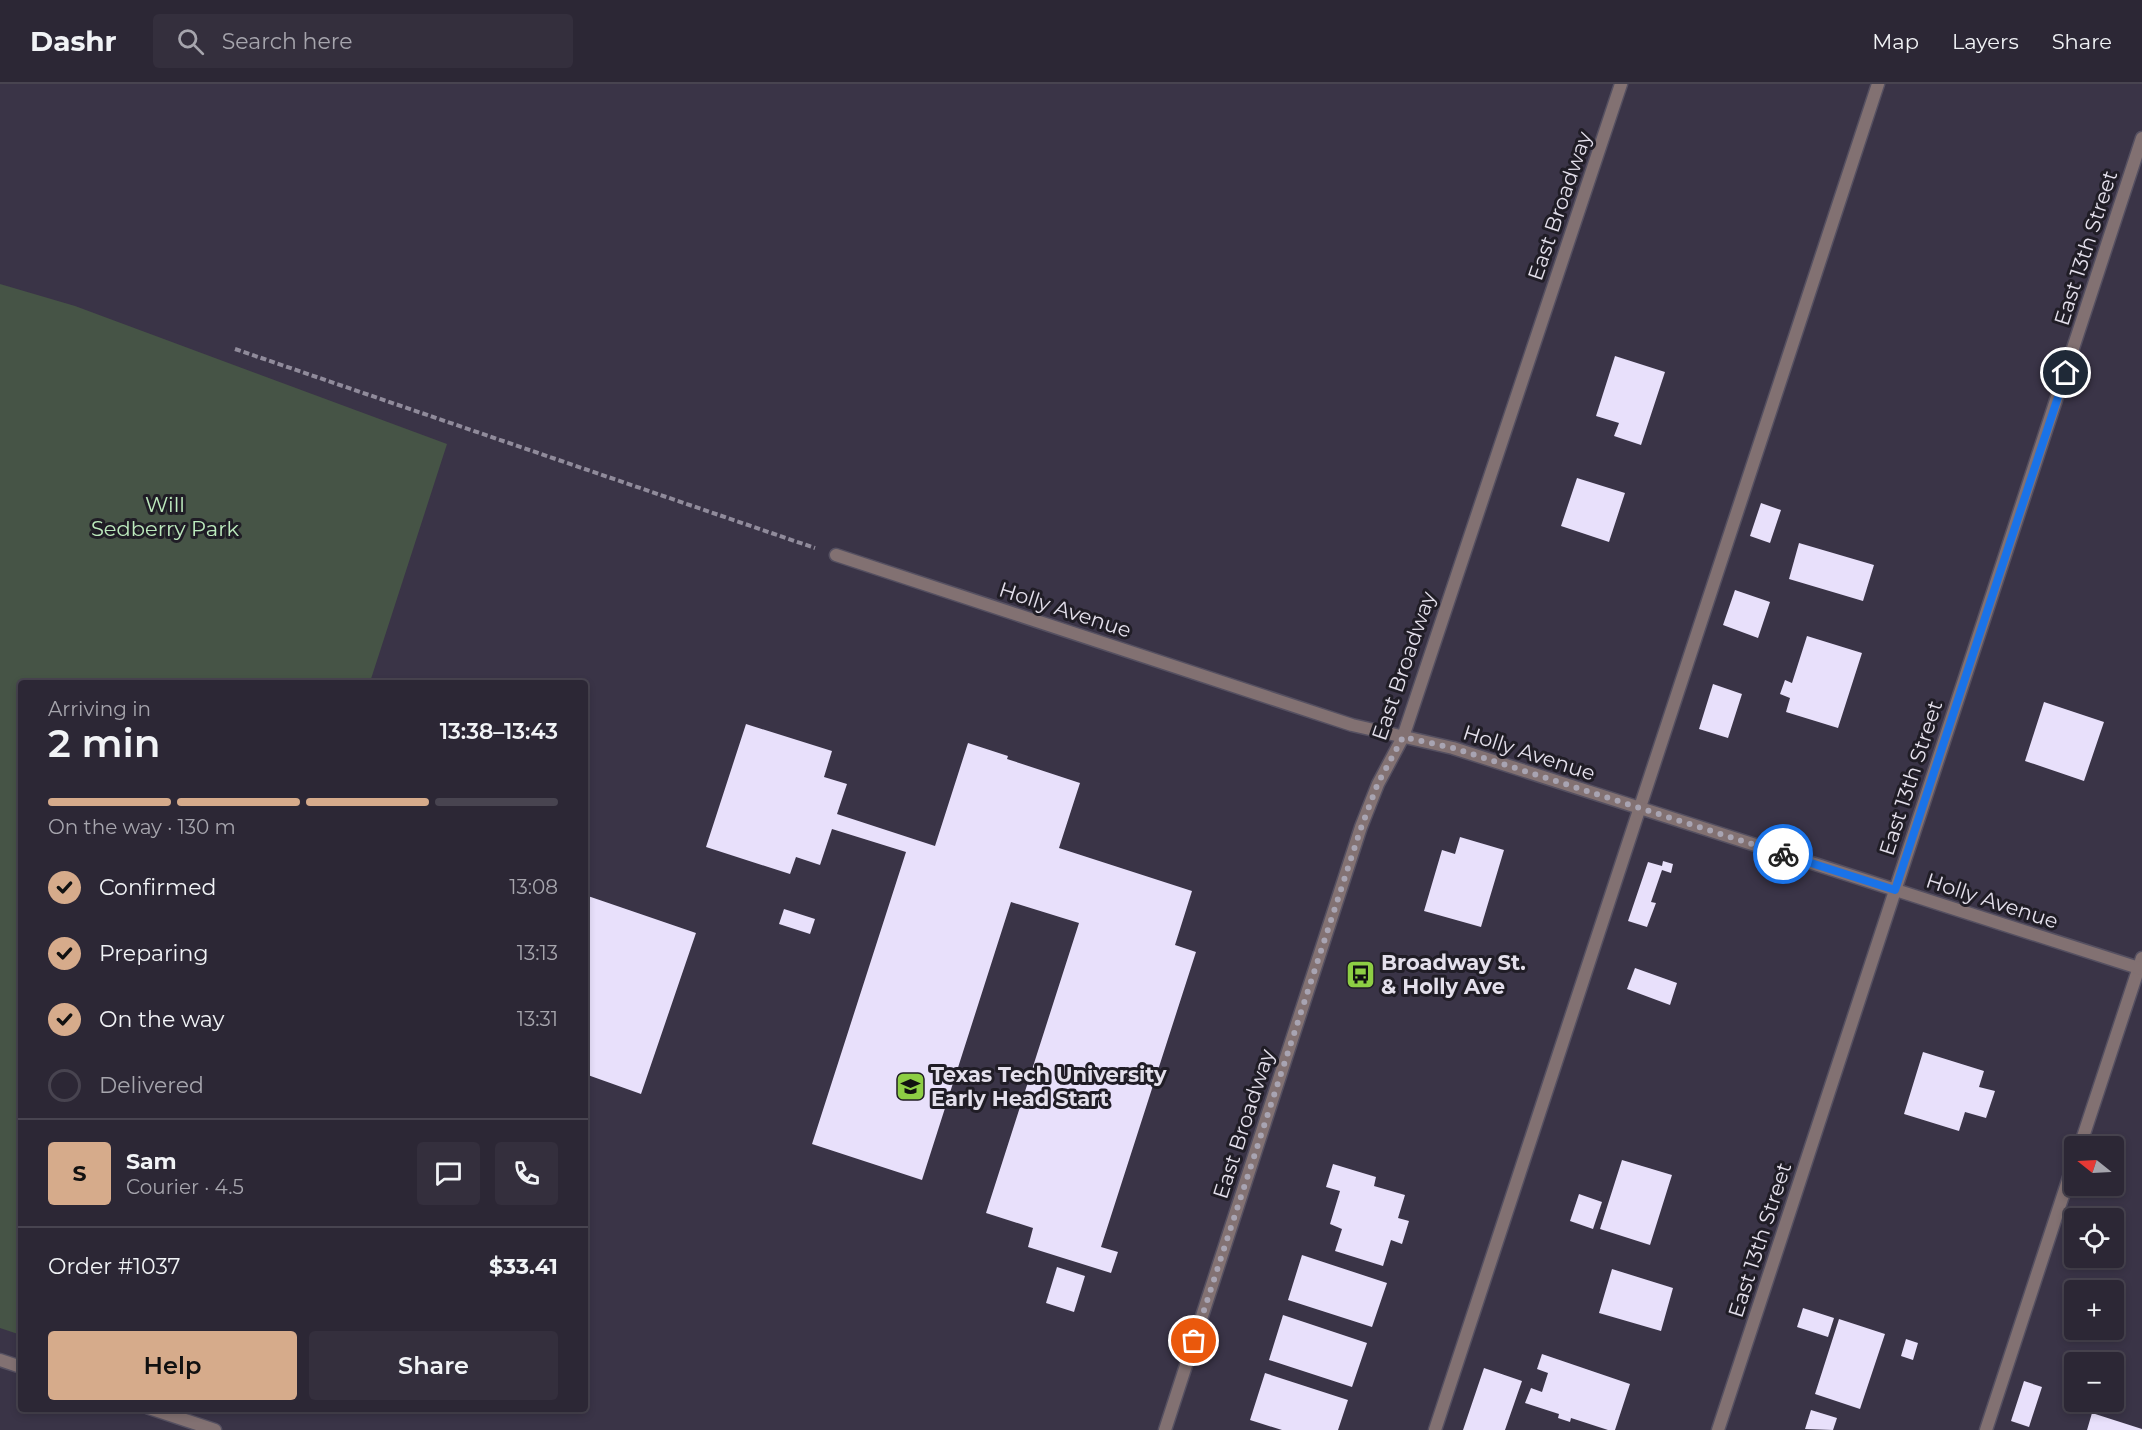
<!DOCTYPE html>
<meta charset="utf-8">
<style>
:root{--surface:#2c2735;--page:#342f3d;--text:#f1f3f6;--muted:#a6a5ad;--line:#484450;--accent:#d6ab8b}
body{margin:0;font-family:Montserrat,sans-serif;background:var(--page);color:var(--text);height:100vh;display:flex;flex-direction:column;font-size:22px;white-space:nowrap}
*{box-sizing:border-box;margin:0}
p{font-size:20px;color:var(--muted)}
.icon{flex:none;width:33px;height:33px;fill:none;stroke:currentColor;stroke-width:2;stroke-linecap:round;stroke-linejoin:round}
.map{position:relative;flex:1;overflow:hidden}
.details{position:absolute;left:18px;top:596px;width:570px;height:732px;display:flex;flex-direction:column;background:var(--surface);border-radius:6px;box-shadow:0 3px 9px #0003,0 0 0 2px var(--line)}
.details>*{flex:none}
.needle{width:39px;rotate:288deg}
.fabs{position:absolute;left:2064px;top:1052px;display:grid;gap:12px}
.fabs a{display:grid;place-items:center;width:60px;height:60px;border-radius:6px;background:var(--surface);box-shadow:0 3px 9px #0003,0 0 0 2px var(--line);font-size:30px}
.pin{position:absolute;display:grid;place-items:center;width:51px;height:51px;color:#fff;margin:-26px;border:3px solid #fff;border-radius:50%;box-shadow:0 2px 6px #0007}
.courier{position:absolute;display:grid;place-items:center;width:60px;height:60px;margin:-30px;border:4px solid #1a73e8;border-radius:50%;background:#fff;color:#222;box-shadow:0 2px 8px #0007}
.head em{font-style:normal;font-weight:600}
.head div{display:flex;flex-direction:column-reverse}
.head{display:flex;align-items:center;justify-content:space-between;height:102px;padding:0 30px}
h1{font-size:39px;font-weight:600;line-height:45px}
.bar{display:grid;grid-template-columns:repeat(4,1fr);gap:9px 6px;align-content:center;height:72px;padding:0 30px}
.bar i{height:8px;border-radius:4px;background:var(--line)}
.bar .selected{background:var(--accent)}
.bar p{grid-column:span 4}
.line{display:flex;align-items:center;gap:15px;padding:0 30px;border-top:2px solid var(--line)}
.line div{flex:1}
.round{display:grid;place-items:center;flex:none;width:63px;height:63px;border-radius:6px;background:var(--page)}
ol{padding:0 30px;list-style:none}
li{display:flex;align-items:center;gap:18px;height:66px}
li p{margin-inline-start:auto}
li .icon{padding:6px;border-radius:50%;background:var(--accent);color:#111;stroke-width:4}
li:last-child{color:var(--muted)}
li i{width:33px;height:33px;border:3px solid var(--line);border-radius:50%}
.action{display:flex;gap:12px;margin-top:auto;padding:12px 30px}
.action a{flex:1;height:69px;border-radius:6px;background:var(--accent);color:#111;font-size:24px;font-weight:600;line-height:69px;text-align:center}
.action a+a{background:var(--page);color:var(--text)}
header{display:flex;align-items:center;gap:36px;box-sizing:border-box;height:84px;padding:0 30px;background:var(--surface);border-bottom:2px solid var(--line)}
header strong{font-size:28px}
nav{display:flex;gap:33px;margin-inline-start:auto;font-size:21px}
.search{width:420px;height:54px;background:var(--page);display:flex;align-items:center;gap:15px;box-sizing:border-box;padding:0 21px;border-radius:6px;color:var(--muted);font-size:22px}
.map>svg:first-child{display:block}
</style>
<header>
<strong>Dashr</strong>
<div class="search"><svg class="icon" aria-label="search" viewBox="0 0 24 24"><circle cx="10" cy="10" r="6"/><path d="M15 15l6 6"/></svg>Search here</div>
<nav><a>Map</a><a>Layers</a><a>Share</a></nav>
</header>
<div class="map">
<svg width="2142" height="1346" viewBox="0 0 2142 1346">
<rect width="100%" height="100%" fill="#3a3447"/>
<path fill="#465446" d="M 0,200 L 75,222 L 447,360 L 370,598 L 21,598 L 21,1251 L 0,1244 Z"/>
<path fill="#e8e0fb" d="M 1615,272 L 1665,288 L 1641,361 L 1614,352 L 1619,339 L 1596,332 Z
M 1577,394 L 1625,409 L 1609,458 L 1561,442 Z
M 1761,419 L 1781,426 L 1770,459 L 1750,452 Z
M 1799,459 L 1874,481 L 1863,517 L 1789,495 Z
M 1735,506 L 1770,518 L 1758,554 L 1723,541 Z
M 1807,552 L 1862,569 L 1838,644 L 1786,628 L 1790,614 L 1780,610 L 1785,596 L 1792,599 Z
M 1713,600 L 1742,610 L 1728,654 L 1699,645 Z
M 2044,618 L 2104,638 L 2084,697 L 2025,677 Z
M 746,640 L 832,667 L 824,693 L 847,700 L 837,730 L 935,762 L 968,659 L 1008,672 L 1007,675 L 1080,699 L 1059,764 L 1192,807 L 1175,861 L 1196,868 L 1101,1163 L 1118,1168 L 1111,1189 L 1028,1163 L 1033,1144 L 986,1129 L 1079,839 L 1011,818 L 922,1096 L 812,1060 L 906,768 L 832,745 L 820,781 L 796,773 L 790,790 L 706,763 Z
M 1460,753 L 1504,766 L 1481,843 L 1424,827 L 1442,766 L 1455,770 Z
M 1663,777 L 1673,780 L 1671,789 L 1662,786 L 1651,818 L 1656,819 L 1647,843 L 1628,837 L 1648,778 L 1662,782 Z
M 585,811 L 696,849 L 641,1010 L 585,990 Z
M 784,825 L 815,835 L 810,850 L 779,840 Z
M 1635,884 L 1677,899 L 1670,921 L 1627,905 Z
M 1923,968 L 1984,987 L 1979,1003 L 1995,1007 L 1986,1034 L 1965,1028 L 1959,1047 L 1904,1030 Z
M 1622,1076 L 1672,1091 L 1650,1161 L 1600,1145 Z
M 1333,1080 L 1376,1093 L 1374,1102 L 1405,1111 L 1398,1134 L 1409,1137 L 1402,1160 L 1391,1156 L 1383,1182 L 1335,1167 L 1342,1145 L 1330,1140 L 1340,1107 L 1326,1103 Z
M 1579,1110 L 1602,1118 L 1593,1145 L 1570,1137 Z
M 1302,1171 L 1387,1199 L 1372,1243 L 1288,1216 Z
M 1057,1183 L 1085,1192 L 1074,1228 L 1046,1219 Z
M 1612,1185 L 1673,1204 L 1661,1247 L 1599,1229 Z
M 1803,1224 L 1834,1234 L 1828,1253 L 1797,1243 Z
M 1283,1231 L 1367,1259 L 1352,1303 L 1269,1276 Z
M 1839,1235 L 1885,1250 L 1860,1325 L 1815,1310 Z
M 1906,1255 L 1918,1259 L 1913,1276 L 1901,1272 Z
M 1542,1270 L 1630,1300 L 1615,1346 L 1608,1346 L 1571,1334 L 1570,1338 L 1558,1334 L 1559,1330 L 1525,1319 L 1531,1304 L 1542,1308 L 1548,1289 L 1537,1285 Z
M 1484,1284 L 1522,1297 L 1505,1346 L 1463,1346 Z
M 1265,1289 L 1348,1316 L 1338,1346 L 1282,1346 L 1250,1336 Z
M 2024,1297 L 2042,1303 L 2029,1343 L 2011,1337 Z
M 1811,1326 L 1837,1334 L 1833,1346 L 1805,1345 Z
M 2092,1329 L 2142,1345 L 2142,1346 L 2087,1346 Z"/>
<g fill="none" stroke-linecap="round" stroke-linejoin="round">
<defs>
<path id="service" d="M 2080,1062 L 2142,874
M 1435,1346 L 1878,0
M 1986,1346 L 2074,1078"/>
<path id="minor" d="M 836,471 L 1352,641 L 1453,664 L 2142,885
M 1165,1346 L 1361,743 L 1378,700 L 1403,653 L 1621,0
M 1718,1346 L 2142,54"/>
<path id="tertiary" d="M 0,1276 L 21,1283
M 149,1324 L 215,1346"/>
</defs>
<use href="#service" stroke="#555061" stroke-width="15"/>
<use href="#minor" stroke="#555061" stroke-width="15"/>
<use href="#tertiary" stroke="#555061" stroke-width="15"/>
<path stroke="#908b9b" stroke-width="4" stroke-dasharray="6 3" stroke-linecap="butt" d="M 235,265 L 815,464"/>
<use href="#service" stroke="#827172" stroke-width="12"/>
<use href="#minor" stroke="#827172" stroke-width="12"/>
<use href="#tertiary" stroke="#827172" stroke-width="12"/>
</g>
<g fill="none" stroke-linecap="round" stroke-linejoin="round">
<path stroke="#a8a4b2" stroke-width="6" stroke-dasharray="0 10.8" d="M 1194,1257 L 1361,744 L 1378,699 L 1403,653 L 1453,664 L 1783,770"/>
<path stroke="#1a73e8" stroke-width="8" d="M 1783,770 L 1895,806 L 2066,289"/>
</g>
<defs>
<symbol id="bus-square" viewBox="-11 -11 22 22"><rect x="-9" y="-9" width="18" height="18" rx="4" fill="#8dce44" stroke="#201d26"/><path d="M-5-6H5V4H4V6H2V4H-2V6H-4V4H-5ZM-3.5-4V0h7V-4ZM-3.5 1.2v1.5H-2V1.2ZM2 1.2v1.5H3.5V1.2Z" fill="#111"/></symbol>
<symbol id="school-square" viewBox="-11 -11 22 22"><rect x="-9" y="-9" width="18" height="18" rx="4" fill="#8dce44" stroke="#201d26"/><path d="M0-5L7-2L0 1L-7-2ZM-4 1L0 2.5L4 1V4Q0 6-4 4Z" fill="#111"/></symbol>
</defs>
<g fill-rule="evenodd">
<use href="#bus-square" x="1344" y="874" width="33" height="33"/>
<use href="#school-square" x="894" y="986" width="33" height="33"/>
</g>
<g text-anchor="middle" stroke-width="6" stroke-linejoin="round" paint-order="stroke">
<g font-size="21" fill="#e4e0ec" stroke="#201d26">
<text transform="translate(1560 122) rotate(-71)" y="7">East Broadway</text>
<text transform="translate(2086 164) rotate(-72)" y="7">East 13th Street</text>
<text transform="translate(1065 526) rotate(18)" y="7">Holly Avenue</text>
<text transform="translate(1404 582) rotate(-71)" y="7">East Broadway</text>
<text transform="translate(1529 669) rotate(18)" y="7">Holly Avenue</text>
<text transform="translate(1911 694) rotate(-72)" y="7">East 13th Street</text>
<text transform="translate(1992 817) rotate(18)" y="7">Holly Avenue</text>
<text transform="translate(1244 1040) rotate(-72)" y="7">East Broadway</text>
<text transform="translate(1760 1156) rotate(-72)" y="7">East 13th Street</text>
</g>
<g font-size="21" fill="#bdebbe" stroke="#201d26">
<text x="165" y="428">Will<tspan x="165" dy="24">Sedberry Park</tspan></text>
</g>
<g font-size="21" font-weight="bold" fill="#e4e0ec" stroke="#201d26" text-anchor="start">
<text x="1381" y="886">Broadway St.<tspan x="1381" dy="24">&amp; Holly Ave</tspan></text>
<text x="931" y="998">Texas Tech University<tspan x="931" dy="24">Early Head Start</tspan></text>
</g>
</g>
</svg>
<div class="fabs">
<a><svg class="needle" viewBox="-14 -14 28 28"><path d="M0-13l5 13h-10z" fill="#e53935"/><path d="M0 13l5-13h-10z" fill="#a6a5ad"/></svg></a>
<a><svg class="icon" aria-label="locate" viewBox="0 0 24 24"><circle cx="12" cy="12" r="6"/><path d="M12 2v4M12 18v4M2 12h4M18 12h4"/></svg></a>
<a>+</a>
<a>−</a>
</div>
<div class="pin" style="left:1194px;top:1257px;background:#ea580c"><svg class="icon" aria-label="bag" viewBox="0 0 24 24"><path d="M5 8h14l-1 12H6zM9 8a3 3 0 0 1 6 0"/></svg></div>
<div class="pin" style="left:2066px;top:289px;background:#1f2937"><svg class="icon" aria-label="home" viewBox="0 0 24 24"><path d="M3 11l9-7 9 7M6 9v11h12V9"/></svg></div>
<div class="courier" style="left:1783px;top:770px"><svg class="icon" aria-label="bike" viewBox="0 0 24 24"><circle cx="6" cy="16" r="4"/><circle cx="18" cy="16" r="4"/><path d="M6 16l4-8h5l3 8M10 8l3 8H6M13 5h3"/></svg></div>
<section class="details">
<div class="head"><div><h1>2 min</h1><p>Arriving in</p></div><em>13:38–13:43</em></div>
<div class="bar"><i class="selected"></i><i class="selected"></i><i class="selected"></i><i></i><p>On the way · 130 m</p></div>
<ol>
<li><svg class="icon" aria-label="check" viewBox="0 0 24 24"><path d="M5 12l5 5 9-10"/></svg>Confirmed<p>13:08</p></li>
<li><svg class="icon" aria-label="check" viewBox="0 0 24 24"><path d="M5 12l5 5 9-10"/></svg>Preparing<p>13:13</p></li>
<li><svg class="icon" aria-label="check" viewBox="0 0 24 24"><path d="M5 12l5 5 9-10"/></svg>On the way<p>13:31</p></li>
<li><i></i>Delivered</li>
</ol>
<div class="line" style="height:108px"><b class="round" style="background:var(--accent);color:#111">S</b><div><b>Sam</b><p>Courier · 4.5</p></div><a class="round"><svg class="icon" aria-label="chat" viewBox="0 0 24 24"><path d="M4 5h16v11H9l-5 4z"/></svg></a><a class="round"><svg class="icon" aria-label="phone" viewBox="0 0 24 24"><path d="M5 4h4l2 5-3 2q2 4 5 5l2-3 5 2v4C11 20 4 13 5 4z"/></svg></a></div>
<div class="line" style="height:78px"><div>Order #1037</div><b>$33.41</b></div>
<div class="action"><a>Help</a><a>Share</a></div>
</section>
</div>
